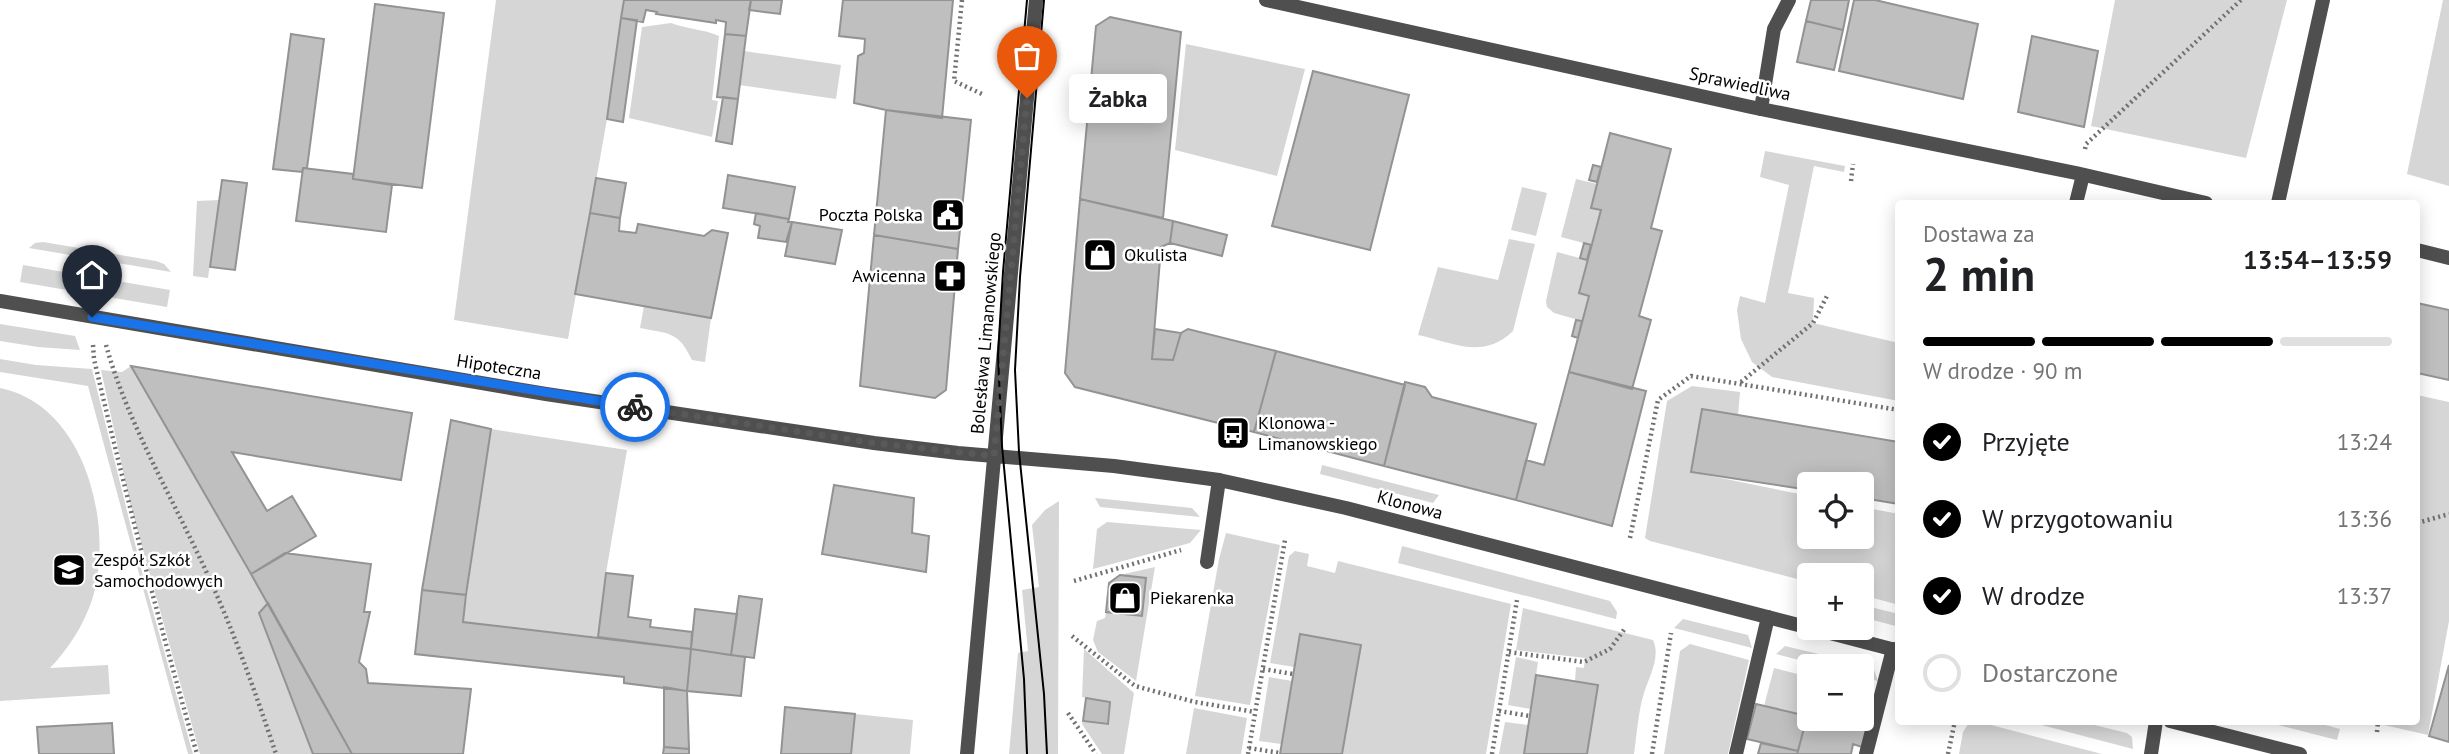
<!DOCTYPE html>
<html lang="pl">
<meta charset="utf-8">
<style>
:root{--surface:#fff;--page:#f6f6f6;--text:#202124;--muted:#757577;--line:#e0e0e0;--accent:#000}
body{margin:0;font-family:"PT Sans",sans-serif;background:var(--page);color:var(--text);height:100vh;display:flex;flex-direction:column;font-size:26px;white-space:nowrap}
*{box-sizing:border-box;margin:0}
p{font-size:23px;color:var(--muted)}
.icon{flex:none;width:38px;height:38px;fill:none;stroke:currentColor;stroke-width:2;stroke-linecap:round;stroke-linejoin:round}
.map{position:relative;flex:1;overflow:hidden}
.drawer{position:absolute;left:1895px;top:200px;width:525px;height:525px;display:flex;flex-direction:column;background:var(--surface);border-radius:7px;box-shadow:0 4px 18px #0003}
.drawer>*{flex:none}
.tools{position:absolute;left:1797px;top:472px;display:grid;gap:14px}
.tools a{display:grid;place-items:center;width:77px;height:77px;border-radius:7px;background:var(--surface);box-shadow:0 4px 18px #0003;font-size:35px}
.pin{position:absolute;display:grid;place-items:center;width:60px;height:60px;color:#fff;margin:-72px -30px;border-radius:50% 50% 50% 0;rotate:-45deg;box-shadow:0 0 7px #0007}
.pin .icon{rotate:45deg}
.courier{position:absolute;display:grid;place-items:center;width:70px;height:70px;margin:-35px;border:5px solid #1a73e8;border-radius:50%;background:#fff;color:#222;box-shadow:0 2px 9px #0007}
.bubble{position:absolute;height:49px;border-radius:7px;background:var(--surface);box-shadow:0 4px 18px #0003;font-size:23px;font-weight:700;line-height:49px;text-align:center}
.head em{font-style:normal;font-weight:700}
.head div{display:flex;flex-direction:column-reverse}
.head{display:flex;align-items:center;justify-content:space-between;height:119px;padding:0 28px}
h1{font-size:46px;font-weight:700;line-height:52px}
.bar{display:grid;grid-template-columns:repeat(4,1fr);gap:10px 7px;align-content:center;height:84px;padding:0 28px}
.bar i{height:9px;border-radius:5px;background:var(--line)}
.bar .selected{background:var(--accent)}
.bar p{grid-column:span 4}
ol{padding:0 28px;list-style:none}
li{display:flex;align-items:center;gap:21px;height:77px}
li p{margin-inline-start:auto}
li .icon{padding:7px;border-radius:50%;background:var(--accent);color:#fff;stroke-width:4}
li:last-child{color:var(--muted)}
li i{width:38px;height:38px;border:4px solid var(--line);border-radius:50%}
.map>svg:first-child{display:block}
</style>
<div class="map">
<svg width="2449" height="754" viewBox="0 0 2449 754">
<rect width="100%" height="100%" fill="#fff"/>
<path fill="#d6d6d6" d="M 496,0 L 624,0 L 607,119 L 568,339 L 454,320 Z
M 2115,0 L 2287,0 L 2246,158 L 2091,126 Z
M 2443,0 L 2449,0 L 2449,186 L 2407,174 Z
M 671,23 C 687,29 703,29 719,36 L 712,100 L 718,101 L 712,137 L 629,118 L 642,27 Z
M 1186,44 L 1305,69 L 1277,176 L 1175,150 Z
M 744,51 L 841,65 L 836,99 L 739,85 Z
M 1765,151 L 1845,166 L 1844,172 L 1814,166 L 1788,293 L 1814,298 L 1813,323 L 1899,343 L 1899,401 L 1772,377 L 1752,362 L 1741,339 L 1737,310 L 1740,296 L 1765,303 L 1789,185 L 1760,177 Z
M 1576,179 L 1597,184 L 1591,207 L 1601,210 L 1591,245 L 1561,237 Z
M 1522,187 L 1547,193 L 1536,236 L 1511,230 Z
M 219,200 L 208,278 L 193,276 L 197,201 Z
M 1509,239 L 1535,244 L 1513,331 C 1483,360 1454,343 1418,335 L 1438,267 L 1498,280 Z
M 43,242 L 156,261 L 164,264 L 171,272 L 29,248 L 35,243 Z
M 1557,252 L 1587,260 L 1579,292 L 1589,296 L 1582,321 L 1554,313 L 1547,307 L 1546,301 Z
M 23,265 L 170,290 L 167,307 L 20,282 Z
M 644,306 L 711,318 L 705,362 L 692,360 C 678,331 670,334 640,328 Z
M 0,324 L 75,336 L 80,350 L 38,347 L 0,341 Z
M 0,359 L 36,365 L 92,369 L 143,576 L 193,754 L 188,754 L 88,386 L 0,372 Z
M 131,366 L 268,603 L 259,614 L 313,754 L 200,754 L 130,503 L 101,370 L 122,372 Z
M 1692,386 L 1740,392 L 1738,416 L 1702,409 L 1691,472 L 1809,496 L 1810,537 L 1862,537 L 1862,507 L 1899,514 L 1899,605 L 1862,595 L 1862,576 L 1810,576 L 1809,582 L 1650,541 L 1645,538 L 1667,401 Z
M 0,388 C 86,405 115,527 92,600 C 83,626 69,648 50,668 L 108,665 L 110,694 L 0,701 Z
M 2417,395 L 2449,402 L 2449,621 L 2428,735 L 2384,725 L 2384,721 L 2417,721 Z
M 491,429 L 627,450 L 606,573 L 598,637 L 463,622 Z
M 1322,465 L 1439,495 L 1433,503 L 1320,474 Z
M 1095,498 L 1192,508 L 1200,517 L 1100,507 Z
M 1059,501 L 1058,754 L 1009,754 L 1018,653 L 1028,651 L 1022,590 L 1039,587 L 1032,525 L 1045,510 Z
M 1107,522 L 1201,530 L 1190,543 L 1093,569 L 1097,529 Z
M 1226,533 L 1280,545 L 1250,705 L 1195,696 L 1219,559 Z
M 1402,546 L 1610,601 L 1617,612 L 1616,619 L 1398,563 Z
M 1295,551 L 1309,554 L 1307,566 L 1335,573 L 1338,561 L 1511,604 L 1486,754 L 1342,754 L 1361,645 L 1300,634 L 1294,667 L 1270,663 L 1289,556 Z
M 1155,567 L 1136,681 L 1098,652 L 1093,640 L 1097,621 L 1105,618 L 1106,612 L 1141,616 L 1146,578 L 1120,575 Z
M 1862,605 L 1899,614 L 1899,627 L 1862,617 Z
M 1523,608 L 1653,640 C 1661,657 1649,677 1644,693 C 1638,712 1637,734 1634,754 L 1587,754 L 1598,685 L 1575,681 L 1576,667 L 1584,668 L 1585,658 L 1516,650 Z
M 1683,619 L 1748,635 L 1752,648 L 1674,628 Z
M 1690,644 L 1749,660 L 1728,754 L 1664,754 L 1680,651 Z
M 1785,646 L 1873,667 L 1878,681 L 1862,677 L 1862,667 L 1825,667 L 1776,654 Z
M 1084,649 L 1134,693 L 1124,754 L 1102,754 L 1082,724 L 1083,721 L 1108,724 L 1110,702 L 1082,697 Z
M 1516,657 L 1538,662 L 1531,709 L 1508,705 Z
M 1774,668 L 1809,677 L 1809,707 L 1807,716 L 1764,706 Z
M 1269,677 L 1292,681 L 1281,744 L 1259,741 Z
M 1194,708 L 1247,718 L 1241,754 L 1186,754 Z
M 855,714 L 913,720 L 910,754 L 851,754 Z
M 1970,721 L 1976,721 L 2102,754 L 1959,754 L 1963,732 Z
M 2026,721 L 2078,721 L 2127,733 L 2132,737 L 2133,749 Z
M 2262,721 L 2311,721 L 2340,729 L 2337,740 Z
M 1505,722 L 1528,725 L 1524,754 L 1499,754 Z"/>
<path fill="#bfbfbf" stroke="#939393" stroke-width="2" d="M 624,0 L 751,0 L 746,36 L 725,34 L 726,22 L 716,20 L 716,23 L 656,14 L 657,12 L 646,10 L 643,22 L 621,18 Z
M 751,0 L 782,0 L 780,14 L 749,10 Z
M 843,0 L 953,0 L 942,118 L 886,110 L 854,103 L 858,56 L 864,53 L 865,39 L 839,36 Z
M 1811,0 L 1849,0 L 1843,30 L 1806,21 Z
M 1854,0 L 1875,0 L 1978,24 L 1963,99 L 1839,71 Z
M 375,4 L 444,13 L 422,188 L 353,179 Z
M 1110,17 L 1181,32 L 1163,218 L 1080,199 L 1096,26 Z
M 621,18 L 637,20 L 623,122 L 607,119 Z
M 1806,21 L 1843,30 L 1834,70 L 1797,62 Z
M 291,34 L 324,39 L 307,168 L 303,168 L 302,172 L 273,169 Z
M 725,34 L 746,36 L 738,99 L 717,97 Z
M 2032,36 L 2098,51 L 2084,127 L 2018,112 Z
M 1313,71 L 1409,95 L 1370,250 L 1272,226 Z
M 723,97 L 738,99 L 732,144 L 716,141 Z
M 886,110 L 971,120 L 958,249 L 874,235 Z
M 1610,133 L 1671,149 L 1651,228 L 1662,231 L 1639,316 L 1651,320 L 1632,389 L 1569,372 L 1589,296 L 1579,293 L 1601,210 L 1591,208 Z
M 1593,165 L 1601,167 L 1597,182 L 1589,180 Z
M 303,168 L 353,174 L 353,179 L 392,185 L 386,232 L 296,221 Z
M 728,175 L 795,187 L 789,219 L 723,208 Z
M 596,178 L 626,183 L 620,218 L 590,213 Z
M 222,180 L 247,183 L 235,270 L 210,267 Z
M 1080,199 L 1173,221 L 1170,243 L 1161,247 L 1152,359 L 1173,360 L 1181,333 L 1188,329 L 1276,351 L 1254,432 L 1075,387 L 1065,373 Z
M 590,213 L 620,218 L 619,231 L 636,233 L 638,224 L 704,236 L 712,230 L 728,233 L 711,318 L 575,294 Z
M 756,213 L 789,219 L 788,222 L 792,222 L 786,242 L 758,238 L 760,226 L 754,224 Z
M 1173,221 L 1227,235 L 1222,256 L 1170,243 Z
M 792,222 L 842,230 L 835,264 L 785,256 Z
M 874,235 L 958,249 L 946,390 L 935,398 L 860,386 Z
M 1584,243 L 1591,245 L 1587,260 L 1580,258 Z
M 2417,303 L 2449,310 L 2449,380 L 2417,373 Z
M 1576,320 L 1582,321 L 1578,338 L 1572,336 Z
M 1155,329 L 1181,333 L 1173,360 L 1152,359 Z
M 1276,351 L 1405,385 L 1384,466 L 1254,432 Z
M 131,366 L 412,413 L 401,480 L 232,452 L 267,511 L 292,496 L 316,536 L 251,574 Z
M 1569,372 L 1646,391 L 1612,526 L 1516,500 L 1526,460 L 1544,465 Z
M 1405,382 L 1425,387 L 1432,397 L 1536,424 L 1516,500 L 1384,466 Z
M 1702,409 L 1899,442 L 1899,504 L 1862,498 L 1862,485 L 1810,485 L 1810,490 L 1691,472 Z
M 451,420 L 491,429 L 466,595 L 422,590 Z
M 834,485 L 914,498 L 912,533 L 929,536 L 926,572 L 822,554 Z
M 285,553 L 371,564 L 364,612 L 370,612 L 359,662 L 366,669 L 368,683 L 471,689 L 463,754 L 352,754 L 251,574 Z
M 606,573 L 633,576 L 628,617 L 651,620 L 650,627 L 692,632 L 691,649 L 598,637 Z
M 1120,575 L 1146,578 L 1142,616 L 1106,612 L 1109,583 Z
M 422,590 L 466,595 L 463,622 L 691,649 L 687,691 L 624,683 L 624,677 L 415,654 Z
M 739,596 L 762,599 L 754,658 L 731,655 Z
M 268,603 L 352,754 L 313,754 L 259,613 Z
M 695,609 L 737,614 L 731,655 L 691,649 Z
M 1300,634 L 1361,645 L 1342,754 L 1280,754 Z
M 691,649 L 745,657 L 741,696 L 687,691 Z
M 2449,665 L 2449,742 L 2429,736 Z
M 1536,675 L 1598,685 L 1587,754 L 1524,754 Z
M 664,687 L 687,691 L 689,749 L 664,747 Z
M 1086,698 L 1110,702 L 1108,724 L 1083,721 Z
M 1756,704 L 1807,716 L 1798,751 L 1747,739 Z
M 785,707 L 855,714 L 851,754 L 781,754 Z
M 1810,707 L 1810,719 L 1859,719 L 1858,723 L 1870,727 L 1865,748 L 1853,744 L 1851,754 L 1797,754 Z
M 112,723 L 114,754 L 39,754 L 37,727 Z
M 1761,743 L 1798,751 L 1797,754 L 1758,754 Z
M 664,747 L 689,749 L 689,754 L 663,754 Z"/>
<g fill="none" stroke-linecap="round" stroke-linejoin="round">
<path stroke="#717171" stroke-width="4.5" stroke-dasharray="2 3.5" stroke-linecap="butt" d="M 962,0 L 954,81 L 982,94
M 2085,149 L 2086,144 L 2241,0
M 1851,181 L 1853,164
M 93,345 L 94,359 C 125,492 159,623 197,754
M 106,345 C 128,424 171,495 205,569 C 233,629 255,691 276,754
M 1741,382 L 1813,323 L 1828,294
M 2417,523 L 2449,514
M 1630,538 L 1658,400 L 1691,376 L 1899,410
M 1074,581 L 1181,550
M 1072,636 L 1135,686 L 1195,702 L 1255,712
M 1509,652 L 1584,662 L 1610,649 L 1626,627
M 1263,669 L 1293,674
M 1499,711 L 1530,716
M 1068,713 L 1096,754
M 2377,732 L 2378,721
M 1249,748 L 1280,753
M 1248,754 L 1285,540
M 1492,754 L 1517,600
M 1652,754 L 1671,633
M 1948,754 L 1955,721"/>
<path stroke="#4f4f4f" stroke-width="14" d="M 1761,109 L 1774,29 L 1789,0
M 2076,203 L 2083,175
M 2278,203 L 2323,0
M 1207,562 L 1219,480
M 1736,754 L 1768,617
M 1866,754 L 1893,649"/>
<path stroke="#4f4f4f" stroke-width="14" d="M 1266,0 L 1751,107 L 2076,173 L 2206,203
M 2417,250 L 2449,258
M 2151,754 L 2156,721"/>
<path stroke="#4f4f4f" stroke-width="14" d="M 0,301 L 546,394 L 874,443 L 958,453 L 1114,466 L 1219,480 L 1346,508 L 1810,628
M 1811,628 L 1899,651
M 2170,721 L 2300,754
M 967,754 L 1036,0"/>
<path stroke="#000" stroke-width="2" d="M 1044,0 L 1020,277 L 1015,370 L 1019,452 L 1044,694 L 1047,754
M 1027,754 L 1024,679 L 1002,446 L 998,355 L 1003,272 L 1027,0"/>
</g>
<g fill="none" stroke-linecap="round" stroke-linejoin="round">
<path stroke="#595959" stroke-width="7" stroke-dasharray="0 12.6" d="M 635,407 L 874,443 L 994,456 L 1027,98"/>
<path stroke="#1a73e8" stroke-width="9" d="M 92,317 L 635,407"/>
</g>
<defs>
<symbol id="civic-square" viewBox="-11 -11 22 22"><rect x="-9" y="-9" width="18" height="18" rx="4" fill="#000" stroke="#fff"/><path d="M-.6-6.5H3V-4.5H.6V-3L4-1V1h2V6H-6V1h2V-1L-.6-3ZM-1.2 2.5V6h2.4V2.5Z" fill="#fff"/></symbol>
<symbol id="shop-square" viewBox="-11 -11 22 22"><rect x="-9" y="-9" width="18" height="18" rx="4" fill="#000" stroke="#fff"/><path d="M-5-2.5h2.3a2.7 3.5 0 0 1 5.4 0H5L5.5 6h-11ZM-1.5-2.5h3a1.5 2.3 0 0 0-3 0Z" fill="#fff"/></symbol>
<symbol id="pharmacy-square" viewBox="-11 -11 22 22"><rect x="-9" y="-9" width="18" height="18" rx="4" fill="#000" stroke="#fff"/><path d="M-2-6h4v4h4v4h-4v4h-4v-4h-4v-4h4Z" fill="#fff"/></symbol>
<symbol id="bus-square" viewBox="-11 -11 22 22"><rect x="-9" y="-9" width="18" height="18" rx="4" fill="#000" stroke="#fff"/><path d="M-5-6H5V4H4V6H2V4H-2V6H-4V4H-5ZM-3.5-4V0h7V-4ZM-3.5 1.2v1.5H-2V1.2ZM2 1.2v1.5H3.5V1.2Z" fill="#fff"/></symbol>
<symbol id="school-square" viewBox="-11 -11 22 22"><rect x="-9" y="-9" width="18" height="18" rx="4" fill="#000" stroke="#fff"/><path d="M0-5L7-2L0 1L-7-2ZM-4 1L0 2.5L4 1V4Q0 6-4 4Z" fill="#fff"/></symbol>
</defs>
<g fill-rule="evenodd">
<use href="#civic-square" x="929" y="196" width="38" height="38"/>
<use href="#shop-square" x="1081" y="236" width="38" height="38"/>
<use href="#pharmacy-square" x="931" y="257" width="38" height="38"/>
<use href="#bus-square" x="1214" y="414" width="38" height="38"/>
<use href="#school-square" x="50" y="551" width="38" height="38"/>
<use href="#shop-square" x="1106" y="579" width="38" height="38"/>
</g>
<g text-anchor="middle" stroke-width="5" stroke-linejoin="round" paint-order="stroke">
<g font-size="18" fill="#000" stroke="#fff">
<text transform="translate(1740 84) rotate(12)" y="6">Sprawiedliwa</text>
<text transform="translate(986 333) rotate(-85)" y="6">Bolesława Limanowskiego</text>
<text transform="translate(499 367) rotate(9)" y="6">Hipoteczna</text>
<text transform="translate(1410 505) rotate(15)" y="6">Klonowa</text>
</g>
<g font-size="18" fill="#000" stroke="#fff" text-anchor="start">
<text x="923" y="221" text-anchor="end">Poczta Polska</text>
<text x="1124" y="261">Okulista</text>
<text x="926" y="282" text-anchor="end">Awicenna</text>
<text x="1258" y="429">Klonowa -<tspan x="1258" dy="21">Limanowskiego</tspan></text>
<text x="94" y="566">Zespół Szkół<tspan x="94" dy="21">Samochodowych</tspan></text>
<text x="1150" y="604">Piekarenka</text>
</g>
</g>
</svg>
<div class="tools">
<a><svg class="icon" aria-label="locate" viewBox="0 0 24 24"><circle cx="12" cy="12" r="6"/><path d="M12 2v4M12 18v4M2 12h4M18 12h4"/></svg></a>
<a>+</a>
<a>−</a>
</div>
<div class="pin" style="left:1027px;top:98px;background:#ea580c"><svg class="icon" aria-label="bag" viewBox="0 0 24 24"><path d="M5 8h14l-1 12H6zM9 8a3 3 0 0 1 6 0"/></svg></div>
<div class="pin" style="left:92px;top:317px;background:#1f2937"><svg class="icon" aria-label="home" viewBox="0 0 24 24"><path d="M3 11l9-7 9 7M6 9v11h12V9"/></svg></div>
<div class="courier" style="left:635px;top:407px"><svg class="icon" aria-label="bike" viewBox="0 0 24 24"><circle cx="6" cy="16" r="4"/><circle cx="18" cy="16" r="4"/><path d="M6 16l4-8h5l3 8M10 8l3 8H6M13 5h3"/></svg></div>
<div class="bubble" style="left:1069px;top:74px;width:98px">Żabka</div>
<section class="drawer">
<div class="head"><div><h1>2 min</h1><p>Dostawa za</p></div><em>13:54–13:59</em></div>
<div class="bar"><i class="selected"></i><i class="selected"></i><i class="selected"></i><i></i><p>W drodze · 90 m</p></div>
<ol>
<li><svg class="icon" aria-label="check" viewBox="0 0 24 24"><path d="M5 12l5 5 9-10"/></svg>Przyjęte<p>13:24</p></li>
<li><svg class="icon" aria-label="check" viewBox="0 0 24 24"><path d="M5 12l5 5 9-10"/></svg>W przygotowaniu<p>13:36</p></li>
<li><svg class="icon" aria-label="check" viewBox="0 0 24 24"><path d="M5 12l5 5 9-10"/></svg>W drodze<p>13:37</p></li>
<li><i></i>Dostarczone</li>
</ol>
</section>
</div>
